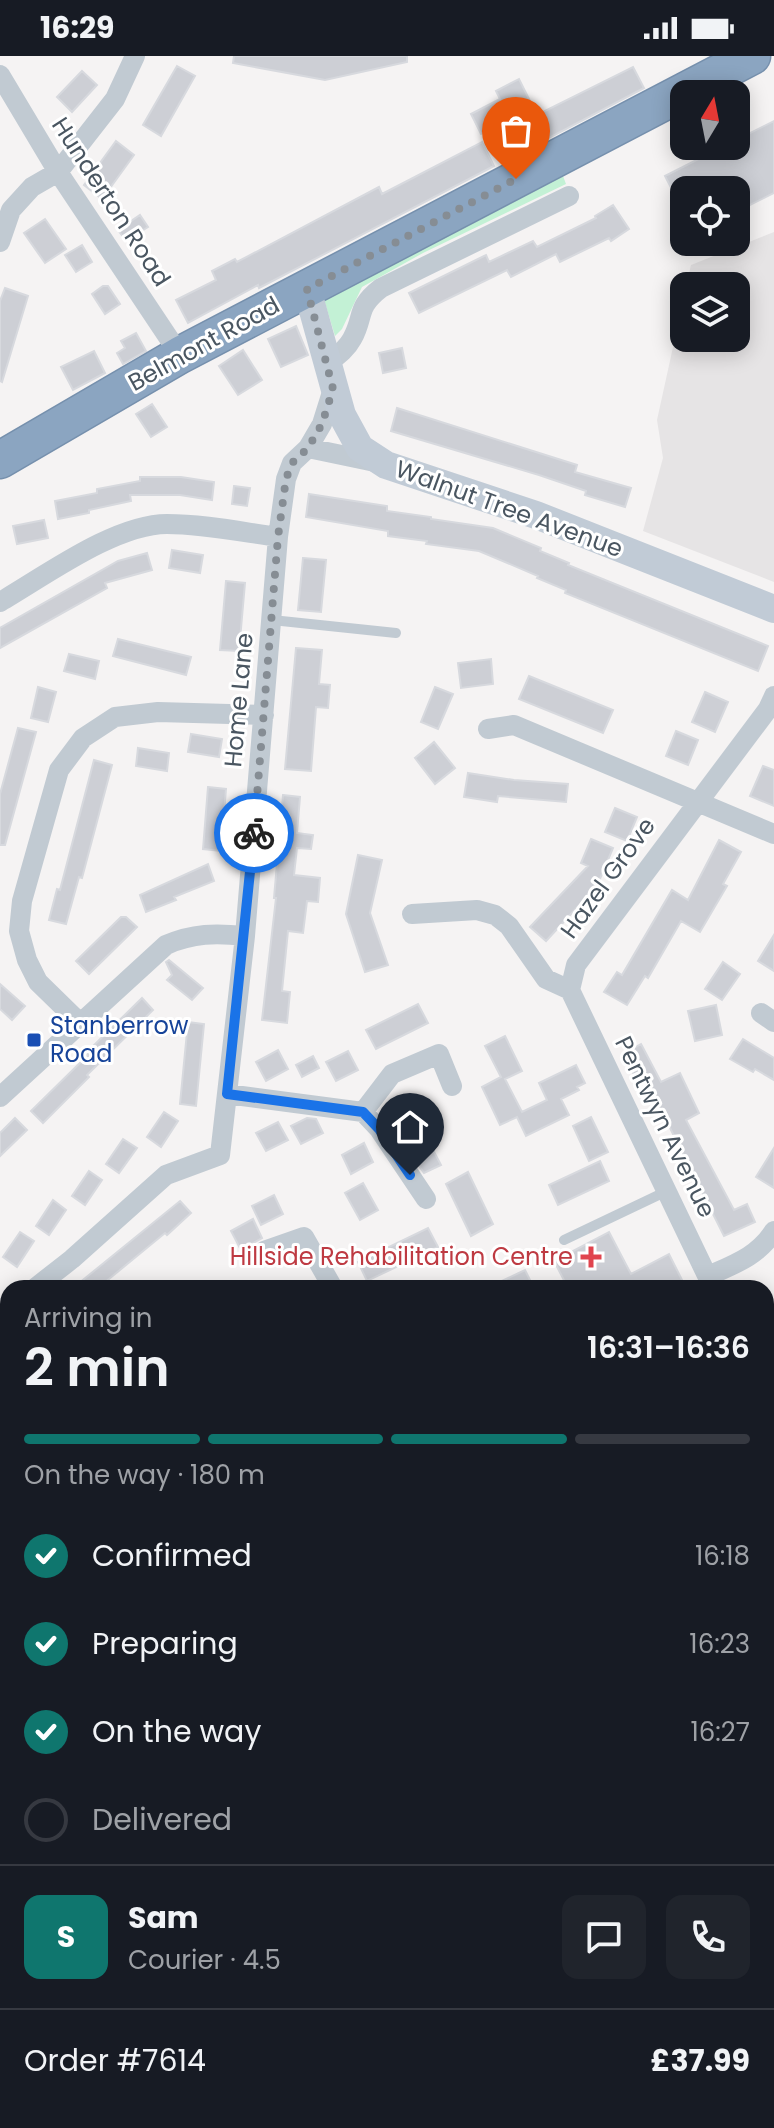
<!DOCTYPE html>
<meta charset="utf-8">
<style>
:root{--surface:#171b24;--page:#20242c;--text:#f1f3f6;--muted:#9ea1a6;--line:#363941;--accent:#0f766e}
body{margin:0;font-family:Poppins,sans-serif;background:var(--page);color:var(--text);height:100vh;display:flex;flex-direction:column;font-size:30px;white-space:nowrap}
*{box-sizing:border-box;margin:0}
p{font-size:26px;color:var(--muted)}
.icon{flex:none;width:44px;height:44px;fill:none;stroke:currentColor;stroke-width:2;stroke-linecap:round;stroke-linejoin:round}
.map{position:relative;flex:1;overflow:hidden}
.side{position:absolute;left:0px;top:1224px;width:774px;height:848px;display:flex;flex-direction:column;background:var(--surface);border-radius:24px 24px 0 0;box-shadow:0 4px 20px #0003}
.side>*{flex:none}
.needle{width:52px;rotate:10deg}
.controls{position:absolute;left:670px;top:24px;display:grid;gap:16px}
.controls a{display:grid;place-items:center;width:80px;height:80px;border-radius:16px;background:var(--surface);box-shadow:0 4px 20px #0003;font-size:40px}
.pin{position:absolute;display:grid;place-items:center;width:68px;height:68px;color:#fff;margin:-82px -34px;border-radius:50% 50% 50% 0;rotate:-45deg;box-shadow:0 0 8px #0007}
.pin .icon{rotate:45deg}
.courier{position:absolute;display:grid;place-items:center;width:80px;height:80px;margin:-40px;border:6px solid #1a73e8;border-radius:50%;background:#fff;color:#222;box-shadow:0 2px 10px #0007}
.overview em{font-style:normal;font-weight:600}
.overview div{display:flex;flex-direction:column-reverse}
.overview{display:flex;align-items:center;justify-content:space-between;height:136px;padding:0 24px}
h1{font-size:52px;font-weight:600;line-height:60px}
.bar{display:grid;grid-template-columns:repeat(4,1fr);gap:12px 8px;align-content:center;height:96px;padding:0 24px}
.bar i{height:10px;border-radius:6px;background:var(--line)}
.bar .on{background:var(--accent)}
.bar p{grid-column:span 4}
.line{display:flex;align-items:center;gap:20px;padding:0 24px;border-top:2px solid var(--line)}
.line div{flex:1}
.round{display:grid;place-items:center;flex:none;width:84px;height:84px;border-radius:16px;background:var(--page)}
ol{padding:0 24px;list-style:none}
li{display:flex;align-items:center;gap:24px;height:88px}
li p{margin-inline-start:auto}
li .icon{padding:8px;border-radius:50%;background:var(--accent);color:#fff;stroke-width:4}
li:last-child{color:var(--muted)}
li i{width:44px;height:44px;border:4px solid var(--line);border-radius:50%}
.status{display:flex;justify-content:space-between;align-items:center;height:56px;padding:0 40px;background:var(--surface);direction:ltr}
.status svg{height:22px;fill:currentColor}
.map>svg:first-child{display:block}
</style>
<div class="status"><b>16:29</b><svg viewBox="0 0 49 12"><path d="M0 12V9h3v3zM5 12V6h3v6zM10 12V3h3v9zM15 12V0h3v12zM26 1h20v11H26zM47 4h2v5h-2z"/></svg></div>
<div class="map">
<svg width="774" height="2072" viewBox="0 0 774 2072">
<rect width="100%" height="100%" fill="#f5f3f3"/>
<path fill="#e6e4e5" d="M 774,176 L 774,526 L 643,475 L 663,402 L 657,364 L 684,241 L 684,282 L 736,282 L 736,230 L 686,230 L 691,209 Z
M 0,1470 L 8,1471 L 8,2064 L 391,2064 L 380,2072 L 0,2072 Z"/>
<path fill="#c3f1d5" d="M 563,120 L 566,128 L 423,197 L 362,231 L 342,273 L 335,280 L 323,240 Z"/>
<path fill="#cdcfd5" stroke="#d7d9de" stroke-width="2" d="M 234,0 L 407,0 L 407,6 L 325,24 L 233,7 Z
M 177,10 L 195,20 L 161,80 L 143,69 Z
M 633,11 L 644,32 L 528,93 L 513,64 L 510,63 L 481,78 L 471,58 L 500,43 L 496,35 L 519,23 L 537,59 Z
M 82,15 L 97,29 L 72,56 L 57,41 Z
M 774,65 L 774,137 L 736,156 L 736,134 L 684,134 L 684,157 L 665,120 L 724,90 L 736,90 L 736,84 Z
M 116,85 L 134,99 L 102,143 L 84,129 Z
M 482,86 L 494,110 L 259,232 L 258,229 L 188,267 L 176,244 L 216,224 L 212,215 L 235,203 L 237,206 L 379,131 L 382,138 Z
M 613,149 L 629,173 L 611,185 L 609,182 L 560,206 L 556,198 L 511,221 L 507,214 L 419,257 L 409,237 L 486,199 L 489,206 L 533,185 L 537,191 L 596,162 L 595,160 Z
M 140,159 L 148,171 L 126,185 L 118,174 Z
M 45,163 L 66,193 L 45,207 L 24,177 Z
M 82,189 L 92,206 L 76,216 L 65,199 Z
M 103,230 L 108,230 L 120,248 L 105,258 L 92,238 Z
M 5,232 L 28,240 L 2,326 L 0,325 L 0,245 Z
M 296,270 L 308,299 L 281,311 L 268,283 Z
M 136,277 L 146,295 L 123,308 L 117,297 L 125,292 L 121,285 Z
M 402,292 L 406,312 L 383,317 L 379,297 Z
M 243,294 L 262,324 L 238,339 L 219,310 Z
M 94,295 L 105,317 L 73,334 L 61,311 Z
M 152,348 L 167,371 L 151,381 L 136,358 Z
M 397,352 L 577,409 L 575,416 L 631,432 L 625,451 L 585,439 L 586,435 L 539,419 L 391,375 Z
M 140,421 L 181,421 L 214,426 L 212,444 L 180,439 L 130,439 L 131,445 L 89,454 L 89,457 L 58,463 L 55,445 L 97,437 L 97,433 L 140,425 Z
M 234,430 L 250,432 L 247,450 L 232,448 Z
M 309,438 L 387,450 L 387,455 L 431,461 L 431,463 L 493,472 L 541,492 L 540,495 L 569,507 L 568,509 L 768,590 L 758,615 L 565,537 L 566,534 L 537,522 L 538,520 L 479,495 L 426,488 L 427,485 L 388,480 L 388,475 L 306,461 Z
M 44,464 L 48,482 L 17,488 L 13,470 Z
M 172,494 L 203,499 L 200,517 L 169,512 Z
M 147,497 L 152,514 L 105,527 L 107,532 L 0,592 L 0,572 L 118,505 Z
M 303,502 L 326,504 L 321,556 L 298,554 Z
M 226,525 L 245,527 L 239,595 L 220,594 Z
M 118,583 L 191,601 L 186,619 L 113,600 Z
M 296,592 L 322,594 L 319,628 L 330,629 L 328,652 L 316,651 L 311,715 L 285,713 Z
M 69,598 L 99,605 L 95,623 L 64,615 Z
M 491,603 L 493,628 L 461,632 L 458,607 Z
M 529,620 L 613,654 L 603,677 L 519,643 Z
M 38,631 L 56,636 L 48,666 L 31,662 Z
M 435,631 L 453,638 L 438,673 L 421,666 Z
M 705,636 L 728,646 L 715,676 L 692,666 Z
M 18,672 L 36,676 L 5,789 L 0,789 L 0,738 Z
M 676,675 L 698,684 L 688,709 L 666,700 Z
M 191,678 L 222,683 L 219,701 L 188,696 Z
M 434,686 L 455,712 L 435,728 L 415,702 Z
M 138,692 L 169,697 L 167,715 L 136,710 Z
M 94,704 L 112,709 L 82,822 L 79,821 L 66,868 L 49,864 L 57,833 L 60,834 Z
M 763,710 L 774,714 L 774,750 L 750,740 Z
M 468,717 L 514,724 L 568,728 L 566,746 L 498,740 L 497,746 L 464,741 Z
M 208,731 L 226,733 L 221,795 L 203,793 Z
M 283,739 L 300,741 L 297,777 L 313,779 L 311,793 L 297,792 L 294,819 L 320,822 L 318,846 L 307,845 L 303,877 L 288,875 L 282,935 L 290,936 L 287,967 L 262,964 L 276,842 L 274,842 Z
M 615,752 L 637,761 L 627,785 L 605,776 Z
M 591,783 L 613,792 L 597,830 L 546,885 L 530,871 L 588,810 L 581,807 Z
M 719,784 L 741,796 L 723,828 L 727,830 L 700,876 L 681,865 L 648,922 L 645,920 L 627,949 L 604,936 L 617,916 L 622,919 L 672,834 L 688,844 Z
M 358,799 L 382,804 L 370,857 L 388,909 L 365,916 L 346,858 Z
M 208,808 L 214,825 L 174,841 L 176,844 L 146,856 L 140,839 Z
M 121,861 L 126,861 L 137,871 L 89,918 L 76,905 Z
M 774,879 L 774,915 L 758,905 Z
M 169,904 L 203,932 L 192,944 L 167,924 L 172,919 L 166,906 Z
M 723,906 L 740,918 L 722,944 L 705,933 Z
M 0,928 L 25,950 L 12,964 L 0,953 Z
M 142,942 L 153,954 L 87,1019 L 89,1021 L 43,1067 L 31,1055 L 88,999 L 86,997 Z
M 418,948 L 428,967 L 376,993 L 366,974 Z
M 716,949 L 722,979 L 695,985 L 688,955 Z
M 188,966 L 204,968 L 196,1050 L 180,1048 Z
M 505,980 L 522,1015 L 505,1023 L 522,1056 L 547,1044 L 539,1027 L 576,1009 L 585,1027 L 577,1031 L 579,1034 L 561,1043 L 569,1059 L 526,1080 L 517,1061 L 500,1069 L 482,1031 L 501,1021 L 485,990 Z
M 743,983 L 774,1002 L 774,1024 L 755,1013 L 753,1016 L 730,1003 Z
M 641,988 L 661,1026 L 680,1017 L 699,1057 L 686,1064 L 734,1154 L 747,1148 L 755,1166 L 724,1180 L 646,1024 L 639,1028 L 623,998 Z
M 278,994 L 288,1013 L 266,1025 L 256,1006 Z
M 348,995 L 358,1014 L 336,1025 L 326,1006 Z
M 313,1000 L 319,1012 L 302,1021 L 296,1009 Z
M 409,1038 L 419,1057 L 397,1068 L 387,1049 Z
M 164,1056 L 178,1065 L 161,1091 L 147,1081 Z
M 591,1061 L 608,1096 L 589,1105 L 573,1070 Z
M 15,1062 L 27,1074 L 0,1100 L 0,1077 Z
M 307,1062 L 316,1063 L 323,1077 L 301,1088 L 291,1070 Z
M 278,1066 L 288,1084 L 266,1095 L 256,1077 Z
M 123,1083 L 137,1092 L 119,1117 L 106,1108 Z
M 364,1087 L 373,1106 L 351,1118 L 342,1099 Z
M 431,1090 L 441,1109 L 424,1117 L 412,1100 Z
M 774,1092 L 774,1132 L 756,1121 Z
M 600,1105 L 609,1125 L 558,1149 L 549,1129 Z
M 89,1115 L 102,1124 L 85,1149 L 72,1140 Z
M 468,1116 L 493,1168 L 471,1180 L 446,1128 Z
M 363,1127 L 378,1154 L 360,1164 L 345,1137 Z
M 274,1139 L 283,1158 L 261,1169 L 252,1150 Z
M 53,1144 L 66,1154 L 49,1179 L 36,1170 Z
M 180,1145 L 191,1157 L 167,1179 L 165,1177 L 98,1232 L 73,1232 Z
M 253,1163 L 262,1182 L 241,1194 L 231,1175 Z
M 428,1172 L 438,1191 L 367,1225 L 358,1206 Z
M 20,1176 L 34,1185 L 17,1211 L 3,1201 Z
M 609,1176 L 631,1218 L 669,1198 L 686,1232 L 568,1232 L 554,1205 Z
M 525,1214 L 534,1232 L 487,1232 Z"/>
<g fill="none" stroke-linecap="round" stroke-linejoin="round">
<defs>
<path id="highway" d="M 0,404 L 180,299 L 752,0"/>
</defs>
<use href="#highway" stroke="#7690ad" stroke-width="39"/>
<path stroke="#c1cad2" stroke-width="10" d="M 272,564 L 396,577
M 564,1184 L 667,1135
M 0,1411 L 8,1416
M 0,1484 L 8,1483
M 0,1539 L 8,1541
M 0,1660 L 8,1663
M 0,1950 L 8,1969
M 766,2057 L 774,2045
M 48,2064 L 48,2072
M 406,2064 L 413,2072
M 137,2072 L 143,2064
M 757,2072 L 762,2064"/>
<path stroke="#c1cad2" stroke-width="20" d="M 0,19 L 58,116 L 180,299
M 0,186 L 11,154 L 32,131 L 58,116 L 115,43 L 135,0
M 328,307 C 337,300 346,294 352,283 C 365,260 355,252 381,232 L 569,140
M 308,392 L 375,406
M 0,546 C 45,520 115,468 167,468 C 203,468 242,476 278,481
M 488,673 L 514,669 L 774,778
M 412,858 L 477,854 L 495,859 L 509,870 L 546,923 L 570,934
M 570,934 L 576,909 L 768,653 L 774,640
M 570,934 L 713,1232
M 761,957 L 774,966
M 82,969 L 38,926 L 27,904 L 19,875 L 22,845 L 59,714 L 83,682 L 115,661 L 158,656 L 264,659
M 227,1038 L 363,1056 L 379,1073 L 426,1143
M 0,1041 L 166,889 C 193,877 216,877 245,880
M 363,1056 L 392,1018 L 439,998 L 452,1030
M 264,1195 L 304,1181 L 333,1232
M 708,1220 C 735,1208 758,1200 774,1175
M 35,1232 L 72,1203 L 166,1119 L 220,1099 L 245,880 L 278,481 L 286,423 L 292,407 L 308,392 L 322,368 L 333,333
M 0,1260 L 8,1254
M 766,1345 L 774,1356
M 766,1492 L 774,1484
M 766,1588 L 774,1597
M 766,1862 L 774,1871
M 474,2072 L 479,2064"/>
<path stroke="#c1cbd6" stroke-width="28" d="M 307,233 L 342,359 L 360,392 L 386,409 L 536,459 L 774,553"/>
<use href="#highway" stroke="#8ba5c1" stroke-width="36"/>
</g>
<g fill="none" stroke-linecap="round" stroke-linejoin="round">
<path stroke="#868d94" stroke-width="8" stroke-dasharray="0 14.4" d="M 254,777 L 278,481 L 286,423 L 292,407 L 308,392 L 322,368 L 333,333 L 307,233 L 516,123"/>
<path stroke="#1a73e8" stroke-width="10" d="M 254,777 L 227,1038 L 363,1056 L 379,1073 L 410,1119"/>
</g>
<rect fill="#1a4fb4" stroke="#fff" stroke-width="3" x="26" y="976" width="16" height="16" rx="4"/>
<path fill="#e0444e" stroke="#fff" stroke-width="3" d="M587 1189h8v8h8v8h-8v8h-8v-8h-8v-8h8z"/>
<g text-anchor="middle" stroke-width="6" stroke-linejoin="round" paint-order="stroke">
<g font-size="24" fill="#4a5661" stroke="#fff">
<text transform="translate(111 146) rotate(57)" y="8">Hunderton Road</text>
<text transform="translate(204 288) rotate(-29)" y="8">Belmont Road</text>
<text transform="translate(509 453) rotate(20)" y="8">Walnut Tree Avenue</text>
<text transform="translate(239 644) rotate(-85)" y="8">Home Lane</text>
<text transform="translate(608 822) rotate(-54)" y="8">Hazel Grove</text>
<text transform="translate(665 1071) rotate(64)" y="8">Pentwyn Avenue</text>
</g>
<g font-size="24" fill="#164399" stroke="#fff" text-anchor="start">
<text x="50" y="978">Stanberrow<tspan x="50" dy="28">Road</tspan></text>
</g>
<g font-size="24" fill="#be3a42" stroke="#fff" text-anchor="end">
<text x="573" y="1209">Hillside Rehabilitation Centre</text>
</g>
</g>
</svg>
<div class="controls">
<a><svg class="needle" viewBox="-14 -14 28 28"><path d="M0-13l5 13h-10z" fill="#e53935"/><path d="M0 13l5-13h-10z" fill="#9ea1a6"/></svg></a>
<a><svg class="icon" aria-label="locate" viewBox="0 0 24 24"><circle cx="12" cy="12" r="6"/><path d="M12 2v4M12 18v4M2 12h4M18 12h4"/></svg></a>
<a><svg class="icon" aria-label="layers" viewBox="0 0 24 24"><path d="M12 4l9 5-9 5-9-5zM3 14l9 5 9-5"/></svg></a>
</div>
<div class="pin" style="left:516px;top:123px;background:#ea580c"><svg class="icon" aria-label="bag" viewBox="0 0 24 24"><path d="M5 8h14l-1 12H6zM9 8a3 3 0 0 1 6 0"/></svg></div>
<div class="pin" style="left:410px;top:1119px;background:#1f2937"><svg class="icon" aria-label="home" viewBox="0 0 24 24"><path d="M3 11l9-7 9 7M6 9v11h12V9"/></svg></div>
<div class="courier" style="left:254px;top:777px"><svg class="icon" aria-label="bike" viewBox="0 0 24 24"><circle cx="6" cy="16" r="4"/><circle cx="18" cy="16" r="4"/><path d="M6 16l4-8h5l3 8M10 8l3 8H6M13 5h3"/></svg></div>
<section class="side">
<div class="overview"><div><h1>2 min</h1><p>Arriving in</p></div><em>16:31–16:36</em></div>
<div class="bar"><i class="on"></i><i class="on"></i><i class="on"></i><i></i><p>On the way · 180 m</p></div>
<ol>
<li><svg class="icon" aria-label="check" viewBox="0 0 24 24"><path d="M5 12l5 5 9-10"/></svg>Confirmed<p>16:18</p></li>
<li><svg class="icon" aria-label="check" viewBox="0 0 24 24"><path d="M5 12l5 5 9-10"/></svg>Preparing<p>16:23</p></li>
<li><svg class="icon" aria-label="check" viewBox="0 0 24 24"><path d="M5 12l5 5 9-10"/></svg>On the way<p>16:27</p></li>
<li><i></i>Delivered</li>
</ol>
<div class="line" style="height:144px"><b class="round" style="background:var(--accent);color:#fff">S</b><div><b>Sam</b><p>Courier · 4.5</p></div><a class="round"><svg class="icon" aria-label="chat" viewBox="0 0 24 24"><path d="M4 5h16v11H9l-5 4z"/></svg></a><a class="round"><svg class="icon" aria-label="phone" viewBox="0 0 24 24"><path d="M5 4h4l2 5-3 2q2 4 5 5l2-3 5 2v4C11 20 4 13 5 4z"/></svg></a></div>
<div class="line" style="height:104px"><div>Order #7614</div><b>£37.99</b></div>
</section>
</div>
